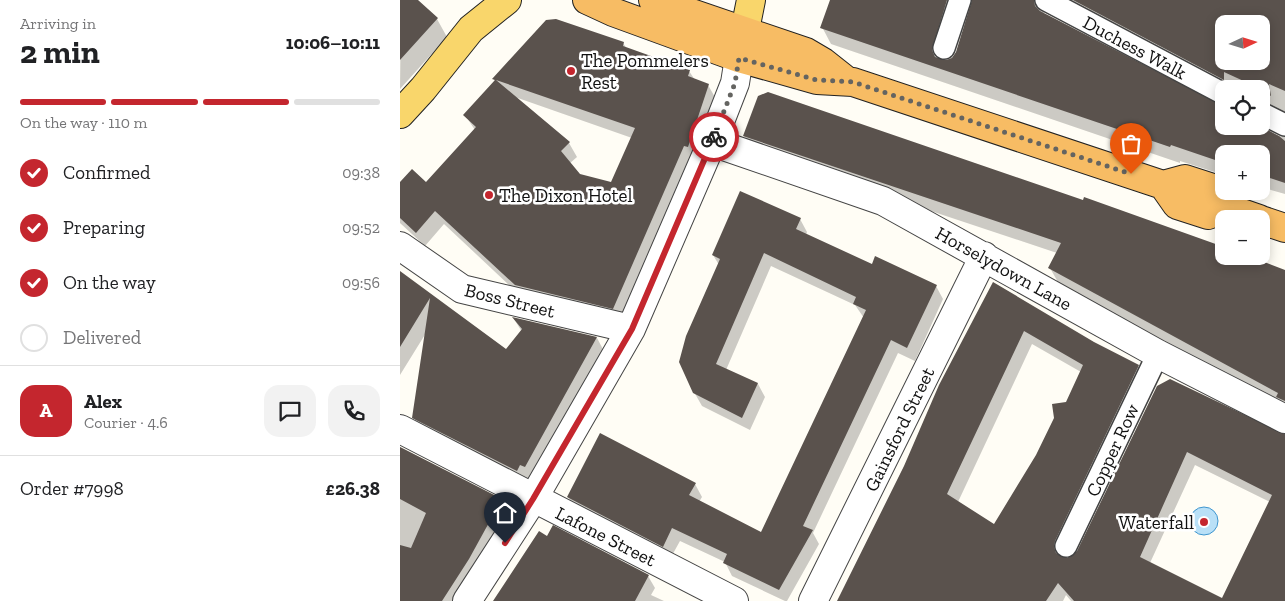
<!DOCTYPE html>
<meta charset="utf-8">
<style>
:root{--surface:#fff;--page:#f2f2f2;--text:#202124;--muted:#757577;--line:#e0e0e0;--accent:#c4262e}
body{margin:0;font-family:"Zilla Slab",serif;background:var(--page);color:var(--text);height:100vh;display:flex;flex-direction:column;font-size:19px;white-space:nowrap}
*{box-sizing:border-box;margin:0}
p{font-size:16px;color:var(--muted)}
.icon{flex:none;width:28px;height:28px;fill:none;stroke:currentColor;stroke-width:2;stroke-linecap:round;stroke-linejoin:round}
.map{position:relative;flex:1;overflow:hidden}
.sheet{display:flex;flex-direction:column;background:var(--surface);width:400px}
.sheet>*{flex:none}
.needle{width:32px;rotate:86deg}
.controls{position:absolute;left:815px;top:15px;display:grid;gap:10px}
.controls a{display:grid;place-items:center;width:55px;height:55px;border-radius:10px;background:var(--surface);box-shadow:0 2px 12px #0003;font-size:25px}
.pin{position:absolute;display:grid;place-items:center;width:42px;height:42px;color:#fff;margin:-51px -21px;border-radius:50% 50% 50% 0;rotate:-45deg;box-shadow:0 0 5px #0007}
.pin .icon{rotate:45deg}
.courier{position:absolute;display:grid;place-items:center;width:50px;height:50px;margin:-25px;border:4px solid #c4262e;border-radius:50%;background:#fff;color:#222;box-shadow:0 1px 6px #0007}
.head em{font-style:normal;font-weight:800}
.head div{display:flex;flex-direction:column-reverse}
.head{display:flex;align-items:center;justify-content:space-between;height:85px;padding:0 20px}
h1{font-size:32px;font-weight:800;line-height:38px}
.bar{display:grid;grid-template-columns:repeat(4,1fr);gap:8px 5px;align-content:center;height:60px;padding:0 20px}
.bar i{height:6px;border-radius:4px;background:var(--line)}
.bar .selected{background:var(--accent)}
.bar p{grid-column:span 4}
.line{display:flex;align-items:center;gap:12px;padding:0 20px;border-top:1px solid var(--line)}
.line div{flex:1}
.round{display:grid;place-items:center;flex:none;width:52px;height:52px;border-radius:15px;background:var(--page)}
ol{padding:0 20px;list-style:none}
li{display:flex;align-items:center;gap:15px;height:55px}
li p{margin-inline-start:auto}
li .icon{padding:5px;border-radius:50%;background:var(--accent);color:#fff;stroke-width:4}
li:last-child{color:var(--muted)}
li i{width:28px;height:28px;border:2px solid var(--line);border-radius:50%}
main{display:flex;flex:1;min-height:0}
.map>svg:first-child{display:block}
</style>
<main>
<section class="sheet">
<div class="head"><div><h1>2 min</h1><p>Arriving in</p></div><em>10:06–10:11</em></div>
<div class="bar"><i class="selected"></i><i class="selected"></i><i class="selected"></i><i></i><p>On the way · 110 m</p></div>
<ol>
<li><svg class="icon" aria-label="check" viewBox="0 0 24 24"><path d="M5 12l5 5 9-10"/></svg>Confirmed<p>09:38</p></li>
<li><svg class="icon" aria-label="check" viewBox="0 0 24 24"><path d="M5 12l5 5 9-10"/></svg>Preparing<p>09:52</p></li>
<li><svg class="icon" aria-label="check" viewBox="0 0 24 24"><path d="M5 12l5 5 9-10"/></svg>On the way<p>09:56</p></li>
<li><i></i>Delivered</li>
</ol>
<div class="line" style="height:90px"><b class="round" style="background:var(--accent);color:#fff">A</b><div><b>Alex</b><p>Courier · 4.6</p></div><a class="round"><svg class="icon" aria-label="chat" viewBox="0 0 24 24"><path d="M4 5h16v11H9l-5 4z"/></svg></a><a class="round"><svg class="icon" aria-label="phone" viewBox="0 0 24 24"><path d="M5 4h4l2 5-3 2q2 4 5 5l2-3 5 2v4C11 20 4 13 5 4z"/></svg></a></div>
<div class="line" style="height:65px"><div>Order #7998</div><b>£26.38</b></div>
</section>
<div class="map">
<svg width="885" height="601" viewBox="0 0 885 601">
<rect width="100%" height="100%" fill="#fffdf5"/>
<path fill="#b9e0f7" stroke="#3f96cf" d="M790 521a14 14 0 1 1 28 0a14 14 0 1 1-28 0Z"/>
<path fill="#0003" fill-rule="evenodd" d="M 1,0 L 16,0 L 37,19 L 47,37 L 0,89 Z
M 431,0 L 885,0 L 885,122 L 861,122 L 861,89 L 824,89 L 649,5 L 644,11 L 644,14 L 824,126 L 885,137 L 885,194 L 861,187 L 861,154 L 824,154 L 824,175 L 780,161 L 780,163 L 431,44 L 422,27 ZM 567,4 L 573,4 L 557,53 L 547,61 L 541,61 L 557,13 ZM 824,24 L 861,24 L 861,61 L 824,61 Z
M 223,43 L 227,49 L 289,71 L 295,80 L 308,85 L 316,99 L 221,322 L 124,299 L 44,224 L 25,246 L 0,223 L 0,184 L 26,184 L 75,130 L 65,115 L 95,82 L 94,79 ZM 115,97 L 232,138 L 211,184 L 179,175 L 169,164 L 177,157 L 169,143 Z
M 344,136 L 885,271 L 885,409 L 883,406 L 659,284 L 650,268 L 657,253 L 354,152 Z
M 400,219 L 407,232 L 406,235 L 472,266 L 536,286 L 543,299 L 515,361 L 498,353 L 413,533 L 419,544 L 387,601 L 385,601 L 332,576 L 325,562 L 280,541 L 270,559 L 176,510 L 168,497 L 295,484 L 302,497 L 299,502 L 362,533 L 464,318 L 455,305 L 371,266 L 326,370 L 358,384 L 365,397 L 350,430 L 302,406 L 294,392 L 319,265 L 313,255 Z
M 0,273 L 107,350 L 122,332 L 114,319 L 197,338 L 205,353 L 125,486 L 22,433 L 14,418 L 26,333 L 0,375 Z
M 594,284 L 694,343 L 738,366 L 746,380 L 661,558 L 668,560 L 678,552 L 758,386 L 885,436 L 885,601 L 671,601 L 666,595 L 663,601 L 438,601 ZM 632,344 L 681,372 L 667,403 L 595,526 L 558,502 ZM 795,465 L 870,502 L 823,600 L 750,563 Z
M 0,447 L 101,500 L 109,515 L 60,601 L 0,601 Z
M 148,538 L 248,576 L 255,588 L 251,595 L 264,601 L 95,601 Z"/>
<path fill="#5a524d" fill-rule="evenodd" d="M 0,0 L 18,0 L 38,18 L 0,60 Z
M 430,0 L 547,0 L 532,50 L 535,57 L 546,60 L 552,58 L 556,52 L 572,0 L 634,0 L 635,6 L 640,11 L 824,106 L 824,126 L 860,126 L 879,136 L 885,141 L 885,183 L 861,175 L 861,154 L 824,154 L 824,163 L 771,145 L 770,147 L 420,28 Z
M 673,0 L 885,0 L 885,91 L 869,84 L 871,96 L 861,89 L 824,72 L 824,80 ZM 824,24 L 861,24 L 861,61 L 824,61 Z
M 156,19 L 224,42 L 223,46 L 290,70 L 288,76 L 309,84 L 288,147 L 284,146 L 213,309 L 115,285 L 35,211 L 16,233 L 0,218 L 0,182 L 12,169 L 26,182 L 76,127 L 63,115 L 95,80 L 92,79 L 146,20 ZM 96,80 L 235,128 L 211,182 L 180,174 L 161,151 L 170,142 Z
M 368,92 L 683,200 L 684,197 L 824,247 L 824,256 L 849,256 L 885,270 L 885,401 L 876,397 L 878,393 L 648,268 L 661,243 L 343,136 L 358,96 Z
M 340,191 L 401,218 L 396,229 L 472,264 L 475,256 L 537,285 L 507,348 L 491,340 L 403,526 L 413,530 L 379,590 L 323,563 L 327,554 L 272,528 L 263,547 L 167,497 L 200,433 L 296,483 L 289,495 L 361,532 L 466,310 L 453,304 L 456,297 L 364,253 L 316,364 L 358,383 L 342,418 L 293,393 L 279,362 L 286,336 L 320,259 L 312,255 Z
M 0,271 L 106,349 L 122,329 L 112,317 L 197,337 L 125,467 L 120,465 L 117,471 L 12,418 L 30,298 L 0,347 Z
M 593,282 L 694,342 L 739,365 L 655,541 L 654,547 L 656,553 L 667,558 L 677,551 L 757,386 L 770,379 L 885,434 L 885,601 L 674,601 L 658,583 L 646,601 L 437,601 L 504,466 L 539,385 ZM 624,331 L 683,365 L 666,402 L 652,404 L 654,418 L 636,455 L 594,524 L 547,494 ZM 787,452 L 872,495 L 822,598 L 740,557 Z
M 0,447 L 102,499 L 69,559 L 42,601 L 0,601 L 0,545 L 11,548 L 26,513 L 0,499 Z
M 153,525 L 249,575 L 235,601 L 93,601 L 139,531 L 147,536 Z"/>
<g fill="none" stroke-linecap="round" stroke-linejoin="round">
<defs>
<path id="pedestrian" d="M 646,0 L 824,94
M 544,48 L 560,0
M 861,113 L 885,125
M 666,546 L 758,354"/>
<path id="minor" d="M 312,142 L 483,201 L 758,354 L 885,419
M 0,246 L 62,289 L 231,329
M 0,429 L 334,601
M 67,601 L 133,499 L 231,329 L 312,142 L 335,83 L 339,58
M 413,601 L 584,256"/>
<path id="primary" d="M 345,30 L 351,0
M 0,114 L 23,89 L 71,29 L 107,0"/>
<path id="trunk" d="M 187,0 L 213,12 L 339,58 L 417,80 L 453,82 L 763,185 L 785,179 L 816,189 L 827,208
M 253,0 L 406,52 L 423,62 L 447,81
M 763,185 L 777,205 L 808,215 L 827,208 L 859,219
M 861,220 L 885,228"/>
</defs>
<use href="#pedestrian" stroke="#444" stroke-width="24"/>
<use href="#minor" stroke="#444" stroke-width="30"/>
<use href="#primary" stroke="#222" stroke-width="30"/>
<use href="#trunk" stroke="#222" stroke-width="30"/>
<use href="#pedestrian" stroke="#fff" stroke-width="21"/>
<use href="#minor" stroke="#fff" stroke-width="28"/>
<use href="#primary" stroke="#f9d66b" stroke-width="28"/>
<use href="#trunk" stroke="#f7bc64" stroke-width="28"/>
</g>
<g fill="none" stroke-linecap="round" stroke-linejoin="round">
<path stroke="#646461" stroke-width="5" stroke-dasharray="0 9" d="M 314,137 L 335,83 L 339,58 L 417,80 L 453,82 L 731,174"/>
<path stroke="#c4262e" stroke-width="6" d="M 105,543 L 133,499 L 232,329 L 314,137"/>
</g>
<g fill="#c4262e" stroke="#fff" stroke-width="2">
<circle cx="171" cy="71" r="5"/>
<circle cx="89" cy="195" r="5"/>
<circle cx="804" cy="522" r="5"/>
</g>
<g text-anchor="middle" stroke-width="5" stroke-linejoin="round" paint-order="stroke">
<g font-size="19" fill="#111" stroke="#fff">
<text transform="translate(735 47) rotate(28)" y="7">Duchess Walk</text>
<text transform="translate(604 268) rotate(29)" y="7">Horselydown Lane</text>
<text transform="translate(110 300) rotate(14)" y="7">Boss Street</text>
<text transform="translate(499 429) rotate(-64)" y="7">Gainsford Street</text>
<text transform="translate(712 450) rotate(-65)" y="7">Copper Row</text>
<text transform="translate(206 536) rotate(27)" y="7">Lafone Street</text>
</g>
<g font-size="19" fill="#111" stroke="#fff" text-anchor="start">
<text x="181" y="67">The Pommelers<tspan x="181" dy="22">Rest</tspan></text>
<text x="99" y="202">The Dixon Hotel</text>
<text x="794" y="529" text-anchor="end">Waterfall</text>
</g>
</g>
</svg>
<div class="controls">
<a><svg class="needle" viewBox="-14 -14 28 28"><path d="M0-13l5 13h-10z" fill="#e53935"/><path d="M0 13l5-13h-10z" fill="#757577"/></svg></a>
<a><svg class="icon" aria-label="locate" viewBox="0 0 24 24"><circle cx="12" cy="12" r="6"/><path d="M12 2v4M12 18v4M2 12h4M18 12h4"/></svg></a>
<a>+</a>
<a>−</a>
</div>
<div class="pin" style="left:731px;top:174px;background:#ea580c"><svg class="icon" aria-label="bag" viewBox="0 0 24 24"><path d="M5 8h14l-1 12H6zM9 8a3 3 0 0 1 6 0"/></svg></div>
<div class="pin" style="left:105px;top:543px;background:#1f2937"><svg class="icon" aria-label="home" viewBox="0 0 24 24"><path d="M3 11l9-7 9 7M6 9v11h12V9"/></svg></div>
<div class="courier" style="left:314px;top:137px"><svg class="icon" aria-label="bike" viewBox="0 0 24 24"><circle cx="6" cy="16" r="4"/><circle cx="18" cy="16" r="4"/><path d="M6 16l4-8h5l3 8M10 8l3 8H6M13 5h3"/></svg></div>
</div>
</main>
